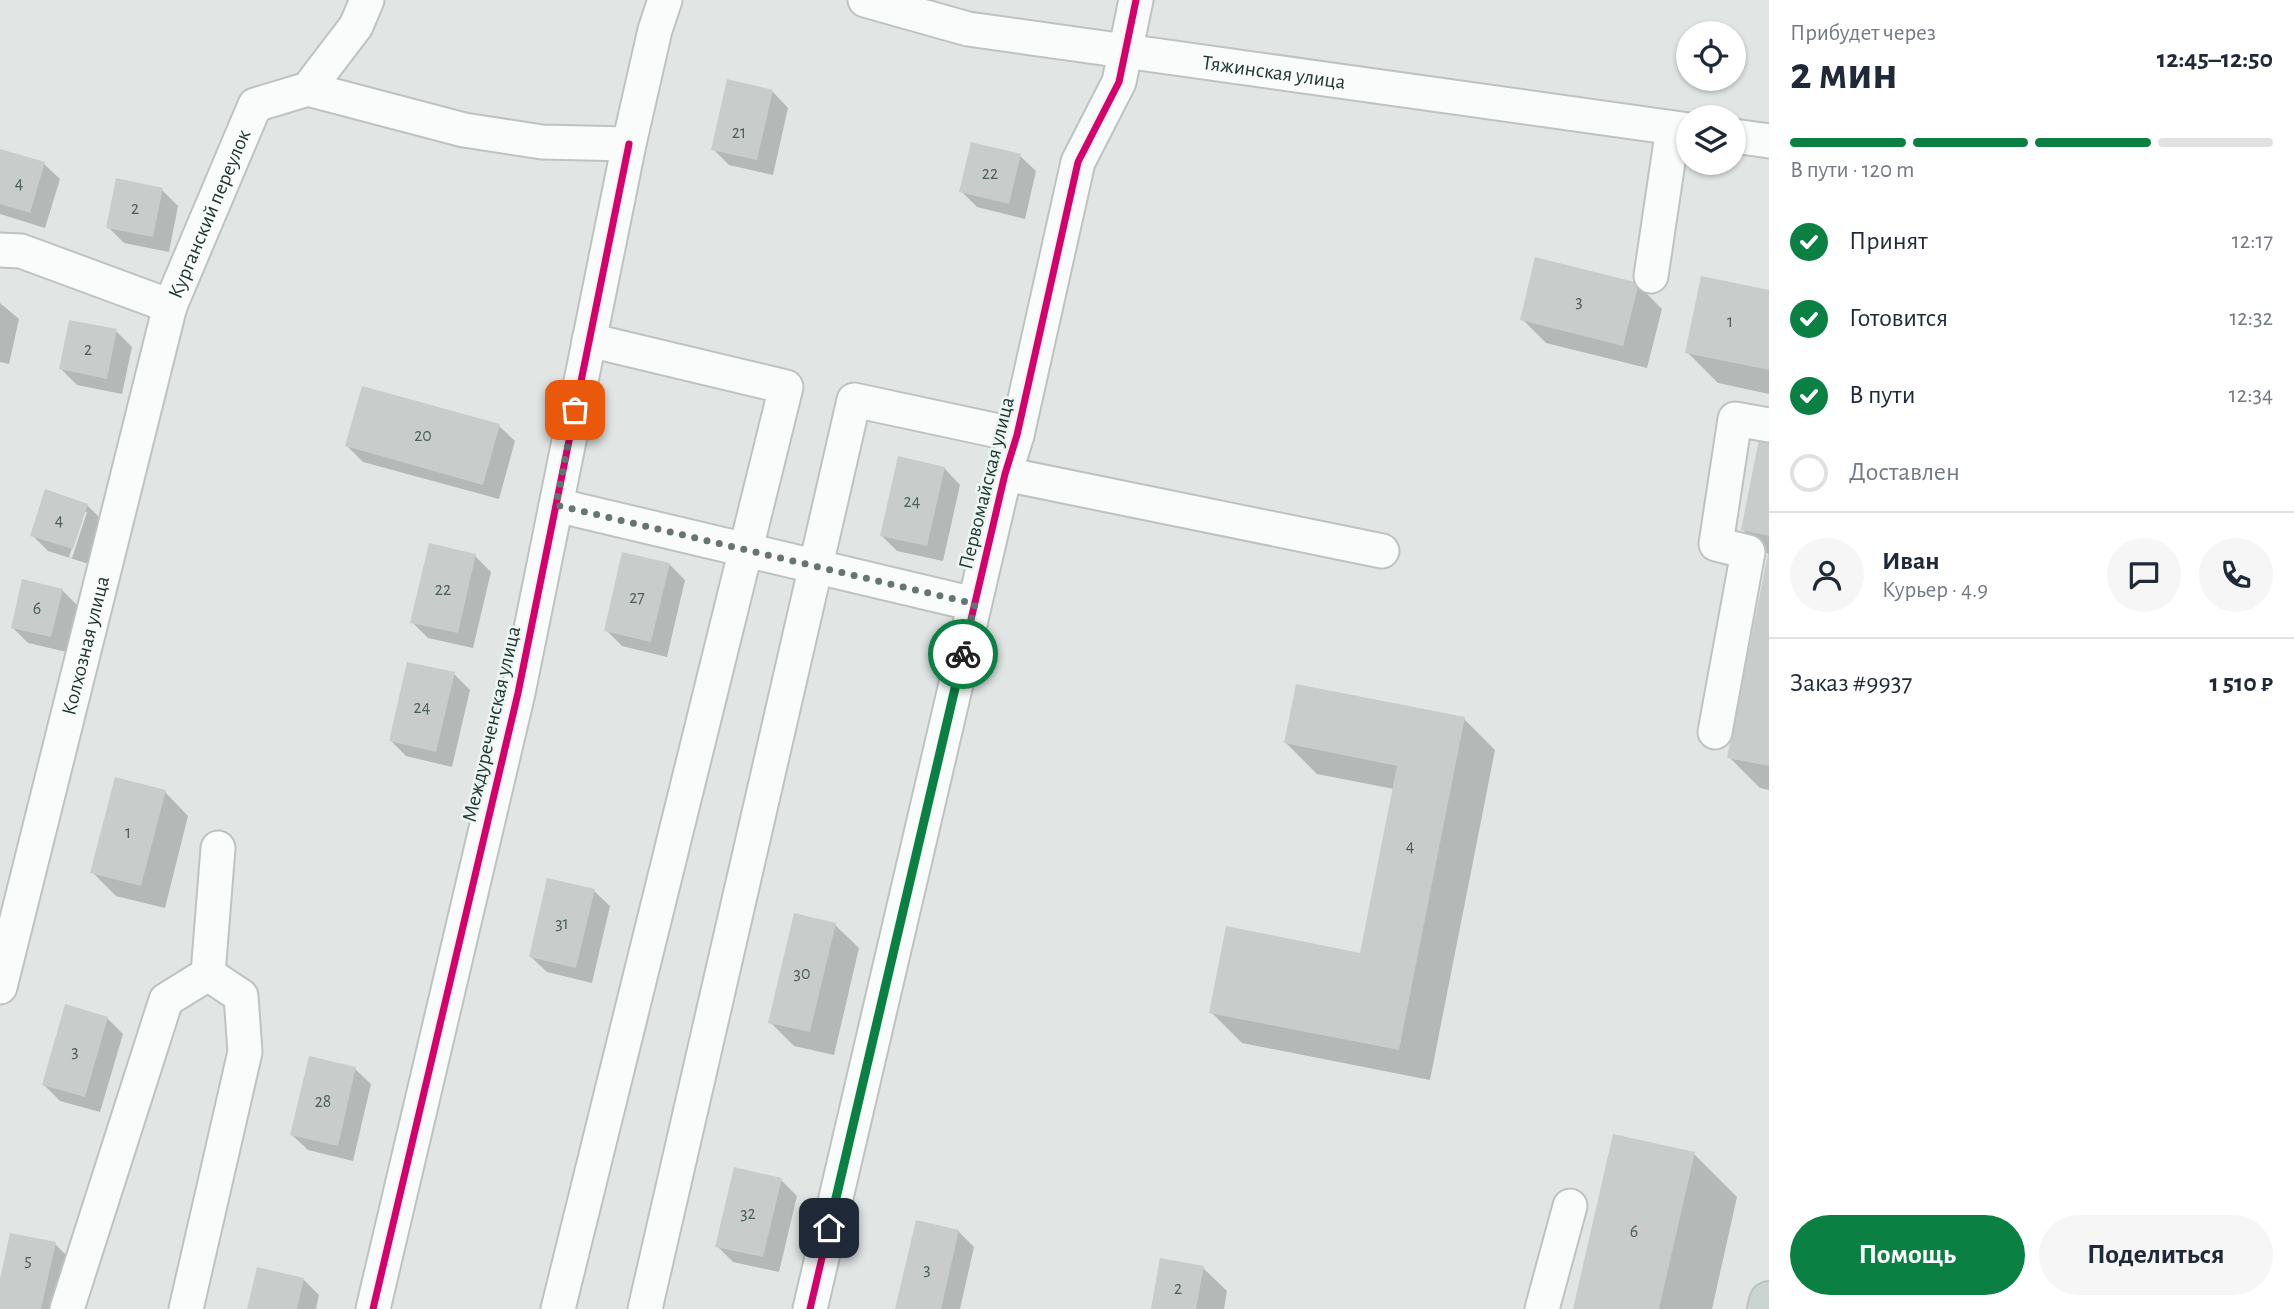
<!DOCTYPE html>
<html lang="ru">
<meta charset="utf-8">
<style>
:root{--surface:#fff;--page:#f6f6f7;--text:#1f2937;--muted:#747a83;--line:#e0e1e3;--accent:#0b8043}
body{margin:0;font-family:"Alegreya Sans",sans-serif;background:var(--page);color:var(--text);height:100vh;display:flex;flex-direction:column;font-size:26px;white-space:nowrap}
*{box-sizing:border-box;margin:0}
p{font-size:23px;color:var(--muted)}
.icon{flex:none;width:38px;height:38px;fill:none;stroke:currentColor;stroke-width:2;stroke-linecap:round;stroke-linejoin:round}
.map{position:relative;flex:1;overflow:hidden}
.side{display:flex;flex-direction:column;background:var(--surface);width:525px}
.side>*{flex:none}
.controls{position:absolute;left:1676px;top:21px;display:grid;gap:14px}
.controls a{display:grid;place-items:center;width:70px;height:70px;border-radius:50%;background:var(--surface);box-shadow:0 2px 5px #0004;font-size:35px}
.pin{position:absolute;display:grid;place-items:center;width:60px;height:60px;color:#fff;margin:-30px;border-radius:14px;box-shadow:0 4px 10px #0006}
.courier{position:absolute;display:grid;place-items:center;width:70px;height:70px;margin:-35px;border:5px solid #0b8043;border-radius:50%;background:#fff;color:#222;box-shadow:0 2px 9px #0007}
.headline em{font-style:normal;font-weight:600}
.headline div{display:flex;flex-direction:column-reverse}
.headline{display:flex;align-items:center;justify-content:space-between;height:119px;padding:0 21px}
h1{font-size:46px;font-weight:600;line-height:52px}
.bar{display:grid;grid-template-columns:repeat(4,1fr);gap:10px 7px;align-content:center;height:84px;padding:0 21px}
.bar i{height:9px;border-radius:5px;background:var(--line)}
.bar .on{background:var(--accent)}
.bar p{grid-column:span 4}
.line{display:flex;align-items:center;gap:18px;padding:0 21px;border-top:2px solid var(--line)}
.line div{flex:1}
.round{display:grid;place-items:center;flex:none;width:74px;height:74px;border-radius:37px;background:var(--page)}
ol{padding:0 21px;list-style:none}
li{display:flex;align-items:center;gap:21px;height:77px}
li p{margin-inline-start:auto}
li .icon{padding:7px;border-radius:50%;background:var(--accent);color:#fff;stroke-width:4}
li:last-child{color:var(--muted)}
li i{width:38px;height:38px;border:4px solid var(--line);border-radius:50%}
.cta{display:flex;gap:14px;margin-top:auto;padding:14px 21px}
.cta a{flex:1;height:80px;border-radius:42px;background:var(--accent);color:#fff;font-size:28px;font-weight:600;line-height:80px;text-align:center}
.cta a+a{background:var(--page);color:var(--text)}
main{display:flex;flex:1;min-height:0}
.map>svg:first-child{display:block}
</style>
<main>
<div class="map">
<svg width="1769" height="1309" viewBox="0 0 1769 1309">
<rect width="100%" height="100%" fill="#e1e6e4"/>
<path fill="#0003" fill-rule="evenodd" d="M 773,92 L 788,108 L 773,175 L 729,165 L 713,149 Z
M 0,151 L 44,164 L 60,179 L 45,228 L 0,214 Z
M 1020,156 L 1036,171 L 1025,219 L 977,207 L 961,191 Z
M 162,190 L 178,206 L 169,252 L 124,243 L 108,227 Z
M 1638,285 L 1662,309 L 1647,368 L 1546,343 L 1522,319 Z
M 1769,292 L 1769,394 L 1718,383 L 1687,352 Z
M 0,303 L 19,319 L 9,364 L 0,362 Z
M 116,331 L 132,347 L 122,394 L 77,385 L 61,369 Z
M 499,426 L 515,441 L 499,499 L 363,462 L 347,446 Z
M 1769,442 L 1769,555 L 1743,530 Z
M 899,458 L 945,469 L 960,485 L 943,561 L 897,551 L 881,535 Z
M 87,505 L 103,521 L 89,564 L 48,551 L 32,535 ZM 84,512 L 87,512 L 72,558 L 69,557 Z
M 475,556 L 491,572 L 473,648 L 428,638 L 412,622 Z
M 1769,556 L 1769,790 L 1760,788 L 1729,757 Z
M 669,564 L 685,580 L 667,657 L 622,646 L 606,630 Z
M 62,590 L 78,606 L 67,652 L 28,643 L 12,627 Z
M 454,674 L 470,690 L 452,767 L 406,756 L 390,740 Z
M 1464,719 L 1495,750 L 1430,1080 L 1242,1043 L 1211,1012 L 1361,955 L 1394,789 L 1317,774 L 1286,743 Z
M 165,792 L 188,816 L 165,908 L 116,896 L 92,872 Z
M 594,891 L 610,906 L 592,983 L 547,972 L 531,957 Z
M 835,925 L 859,948 L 834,1055 L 794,1046 L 770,1022 Z
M 107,1018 L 123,1034 L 100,1112 L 60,1101 L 44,1085 Z
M 355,1069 L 371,1084 L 353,1161 L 308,1150 L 292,1135 Z
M 1694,1154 L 1737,1197 L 1712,1309 L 1575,1309 Z
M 781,1180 L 797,1196 L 779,1272 L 733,1262 L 717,1246 Z
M 958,1231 L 974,1247 L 960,1309 L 897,1309 Z
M 55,1244 L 71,1260 L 60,1309 L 0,1309 L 0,1287 Z
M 1203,1268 L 1227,1291 L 1224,1309 L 1153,1309 Z
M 304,1280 L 319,1295 L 316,1309 L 249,1309 Z"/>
<path fill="#c8cdcb" d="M 727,79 L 773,90 L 757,160 L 711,150 Z
M 971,142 L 1021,154 L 1009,204 L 959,192 Z
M 0,149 L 45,162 L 30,213 L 0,204 Z
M 116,178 L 163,188 L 153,237 L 106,228 Z
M 1535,257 L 1639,283 L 1623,346 L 1520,320 Z
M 1701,276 L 1769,290 L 1769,370 L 1685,353 Z
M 69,320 L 117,329 L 107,379 L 59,369 Z
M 362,386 L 500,424 L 483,485 L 345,446 Z
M 1759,439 L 1769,441 L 1769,536 L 1741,530 Z
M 898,456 L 945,467 L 927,546 L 880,536 Z
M 45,489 L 88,504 L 73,549 L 30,536 Z
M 429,543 L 476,554 L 458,633 L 410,623 Z
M 622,552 L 670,563 L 651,642 L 604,631 Z
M 1768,554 L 1769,554 L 1769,766 L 1727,758 Z
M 22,579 L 63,589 L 51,637 L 11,628 Z
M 407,662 L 455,672 L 436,752 L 389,741 Z
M 1296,684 L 1465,717 L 1399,1050 L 1209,1013 L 1226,926 L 1360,953 L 1397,766 L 1284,743 Z
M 115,777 L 166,790 L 141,886 L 90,873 Z
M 547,878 L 595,889 L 576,968 L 529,957 Z
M 794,913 L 836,923 L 810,1032 L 768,1023 Z
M 65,1004 L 108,1017 L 85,1097 L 42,1085 Z
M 309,1056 L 356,1067 L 338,1146 L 290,1135 Z
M 1613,1134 L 1695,1152 L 1659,1309 L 1573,1309 Z
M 734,1167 L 782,1178 L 763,1257 L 715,1247 Z
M 916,1220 L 959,1230 L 941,1309 L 895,1309 Z
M 10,1233 L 56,1242 L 41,1309 L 0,1309 L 0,1279 Z
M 1160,1258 L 1204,1266 L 1196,1309 L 1151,1309 Z
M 257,1267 L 304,1278 L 297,1309 L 247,1309 Z"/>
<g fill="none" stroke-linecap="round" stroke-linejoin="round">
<defs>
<g id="minor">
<path id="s1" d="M 865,0 L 968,29 L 1689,130"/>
<path d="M 308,89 L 464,130 L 542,142 L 629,144 L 655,30 L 665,0"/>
<path d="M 1734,136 L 1769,141"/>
<path id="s2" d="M 0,250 L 21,251 L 170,306 L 255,105 L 308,89 L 356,26 L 367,0"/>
<path d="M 1651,276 L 1673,128"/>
<path d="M 1005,474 L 1382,551"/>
<path d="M 556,505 L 974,604"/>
<path d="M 1715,732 L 1748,552 L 1716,544 L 1735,419 L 1769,425"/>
<path id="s3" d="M 0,987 L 170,306"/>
<path d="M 67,1309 L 166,1000 L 208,974"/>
<path d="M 186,1309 L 245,1052 L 241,996 L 208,974 L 218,848"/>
<path d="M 373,1309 L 518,693 L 629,144"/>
<path d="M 558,1309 L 786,387 L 589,340"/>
<path d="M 645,1309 L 854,400 L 1017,435"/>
<path d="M 810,1309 L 1005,474 L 1017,435 L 1078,162 L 1119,82 L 1136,0"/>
<path d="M 1542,1309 L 1570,1206"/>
</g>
<path id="major" d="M 1767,1309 L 1769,1301"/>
</defs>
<use href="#minor" stroke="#bec3c1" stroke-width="37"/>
<use href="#major" stroke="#bbc3c1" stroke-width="42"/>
<use href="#minor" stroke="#fafbfb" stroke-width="33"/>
<use href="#major" stroke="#ccd4d2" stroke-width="38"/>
<defs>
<path id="cycleway" d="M 373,1309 L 518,693 L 629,144
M 810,1309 L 1005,474 L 1017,435 L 1078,162 L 1119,82 L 1136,0"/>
</defs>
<use href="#cycleway" stroke="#eef6f3" stroke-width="11"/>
<use href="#cycleway" stroke="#d6006c" stroke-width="7"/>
</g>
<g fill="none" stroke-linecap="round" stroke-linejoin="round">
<path stroke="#647572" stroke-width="7" stroke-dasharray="0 12.6" d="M 575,410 L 556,505 L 975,604 L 963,654"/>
<path stroke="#0b8043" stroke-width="9" d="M 829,1228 L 963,654"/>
</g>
<g text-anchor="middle" stroke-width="5" stroke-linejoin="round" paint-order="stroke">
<g font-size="18" fill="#4b5e5a">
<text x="739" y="138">21</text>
<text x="990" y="179">22</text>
<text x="19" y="189">4</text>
<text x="135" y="214">2</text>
<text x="1579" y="307">3</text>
<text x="1730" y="327">1</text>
<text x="88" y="355">2</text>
<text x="423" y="441">20</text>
<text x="912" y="507">24</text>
<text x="59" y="526">4</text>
<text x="443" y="595">22</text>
<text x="637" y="603">27</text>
<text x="37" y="614">6</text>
<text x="422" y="713">24</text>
<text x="128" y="838">1</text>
<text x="1410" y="852">4</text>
<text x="562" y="929">31</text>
<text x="802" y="979">30</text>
<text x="75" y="1057">3</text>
<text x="323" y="1107">28</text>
<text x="748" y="1219">32</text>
<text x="1634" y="1237">6</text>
<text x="28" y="1266">5</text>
<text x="927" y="1275">3</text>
<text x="1178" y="1294">2</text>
</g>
<g font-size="21" fill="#203834" stroke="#eef6f3">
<text dy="7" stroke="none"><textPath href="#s1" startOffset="416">Тяжинская улица</textPath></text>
<text dy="7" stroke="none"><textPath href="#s2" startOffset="280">Курганский переулок</textPath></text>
<text transform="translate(986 483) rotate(-76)" y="7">Первомайская улица</text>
<text dy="7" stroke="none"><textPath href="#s3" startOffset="352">Колхозная улица</textPath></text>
<text transform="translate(491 724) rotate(-77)" y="7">Междуреченская улица</text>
</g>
</g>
</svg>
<div class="controls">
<a><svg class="icon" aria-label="locate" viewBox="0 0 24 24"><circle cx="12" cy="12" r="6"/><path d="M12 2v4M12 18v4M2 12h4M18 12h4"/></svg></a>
<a><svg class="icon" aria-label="layers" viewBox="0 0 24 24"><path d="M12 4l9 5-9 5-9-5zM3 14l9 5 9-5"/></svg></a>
</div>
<div class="pin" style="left:575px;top:410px;background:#ea580c"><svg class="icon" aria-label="bag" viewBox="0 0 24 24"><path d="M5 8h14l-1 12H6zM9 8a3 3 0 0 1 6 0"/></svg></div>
<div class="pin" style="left:829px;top:1228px;background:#1f2937"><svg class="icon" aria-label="home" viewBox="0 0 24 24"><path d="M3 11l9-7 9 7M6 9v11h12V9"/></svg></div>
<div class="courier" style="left:963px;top:654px"><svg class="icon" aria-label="bike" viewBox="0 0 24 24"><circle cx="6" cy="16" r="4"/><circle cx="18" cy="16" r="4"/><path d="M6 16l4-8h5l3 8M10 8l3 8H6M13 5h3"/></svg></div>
</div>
<section class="side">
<div class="headline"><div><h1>2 мин</h1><p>Прибудет через</p></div><em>12:45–12:50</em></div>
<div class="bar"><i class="on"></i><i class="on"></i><i class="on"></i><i></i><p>В пути · 120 m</p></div>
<ol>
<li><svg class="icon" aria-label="check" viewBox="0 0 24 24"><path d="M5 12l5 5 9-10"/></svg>Принят<p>12:17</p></li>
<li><svg class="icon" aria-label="check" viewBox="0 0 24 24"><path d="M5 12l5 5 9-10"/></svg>Готовится<p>12:32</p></li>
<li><svg class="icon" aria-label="check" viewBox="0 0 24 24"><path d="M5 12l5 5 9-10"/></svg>В пути<p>12:34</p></li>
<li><i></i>Доставлен</li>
</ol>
<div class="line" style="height:126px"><a class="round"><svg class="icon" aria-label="person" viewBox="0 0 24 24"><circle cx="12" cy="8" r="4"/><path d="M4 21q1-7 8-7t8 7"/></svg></a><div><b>Иван</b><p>Курьер · 4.9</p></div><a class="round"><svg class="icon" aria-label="chat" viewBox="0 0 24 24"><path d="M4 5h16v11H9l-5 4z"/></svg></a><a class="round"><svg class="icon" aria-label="phone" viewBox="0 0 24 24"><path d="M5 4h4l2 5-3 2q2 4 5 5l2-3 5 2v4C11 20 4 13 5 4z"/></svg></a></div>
<div class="line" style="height:91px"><div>Заказ #9937</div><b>1 510 ₽</b></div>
<div class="cta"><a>Помощь</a><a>Поделиться</a></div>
</section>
</main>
